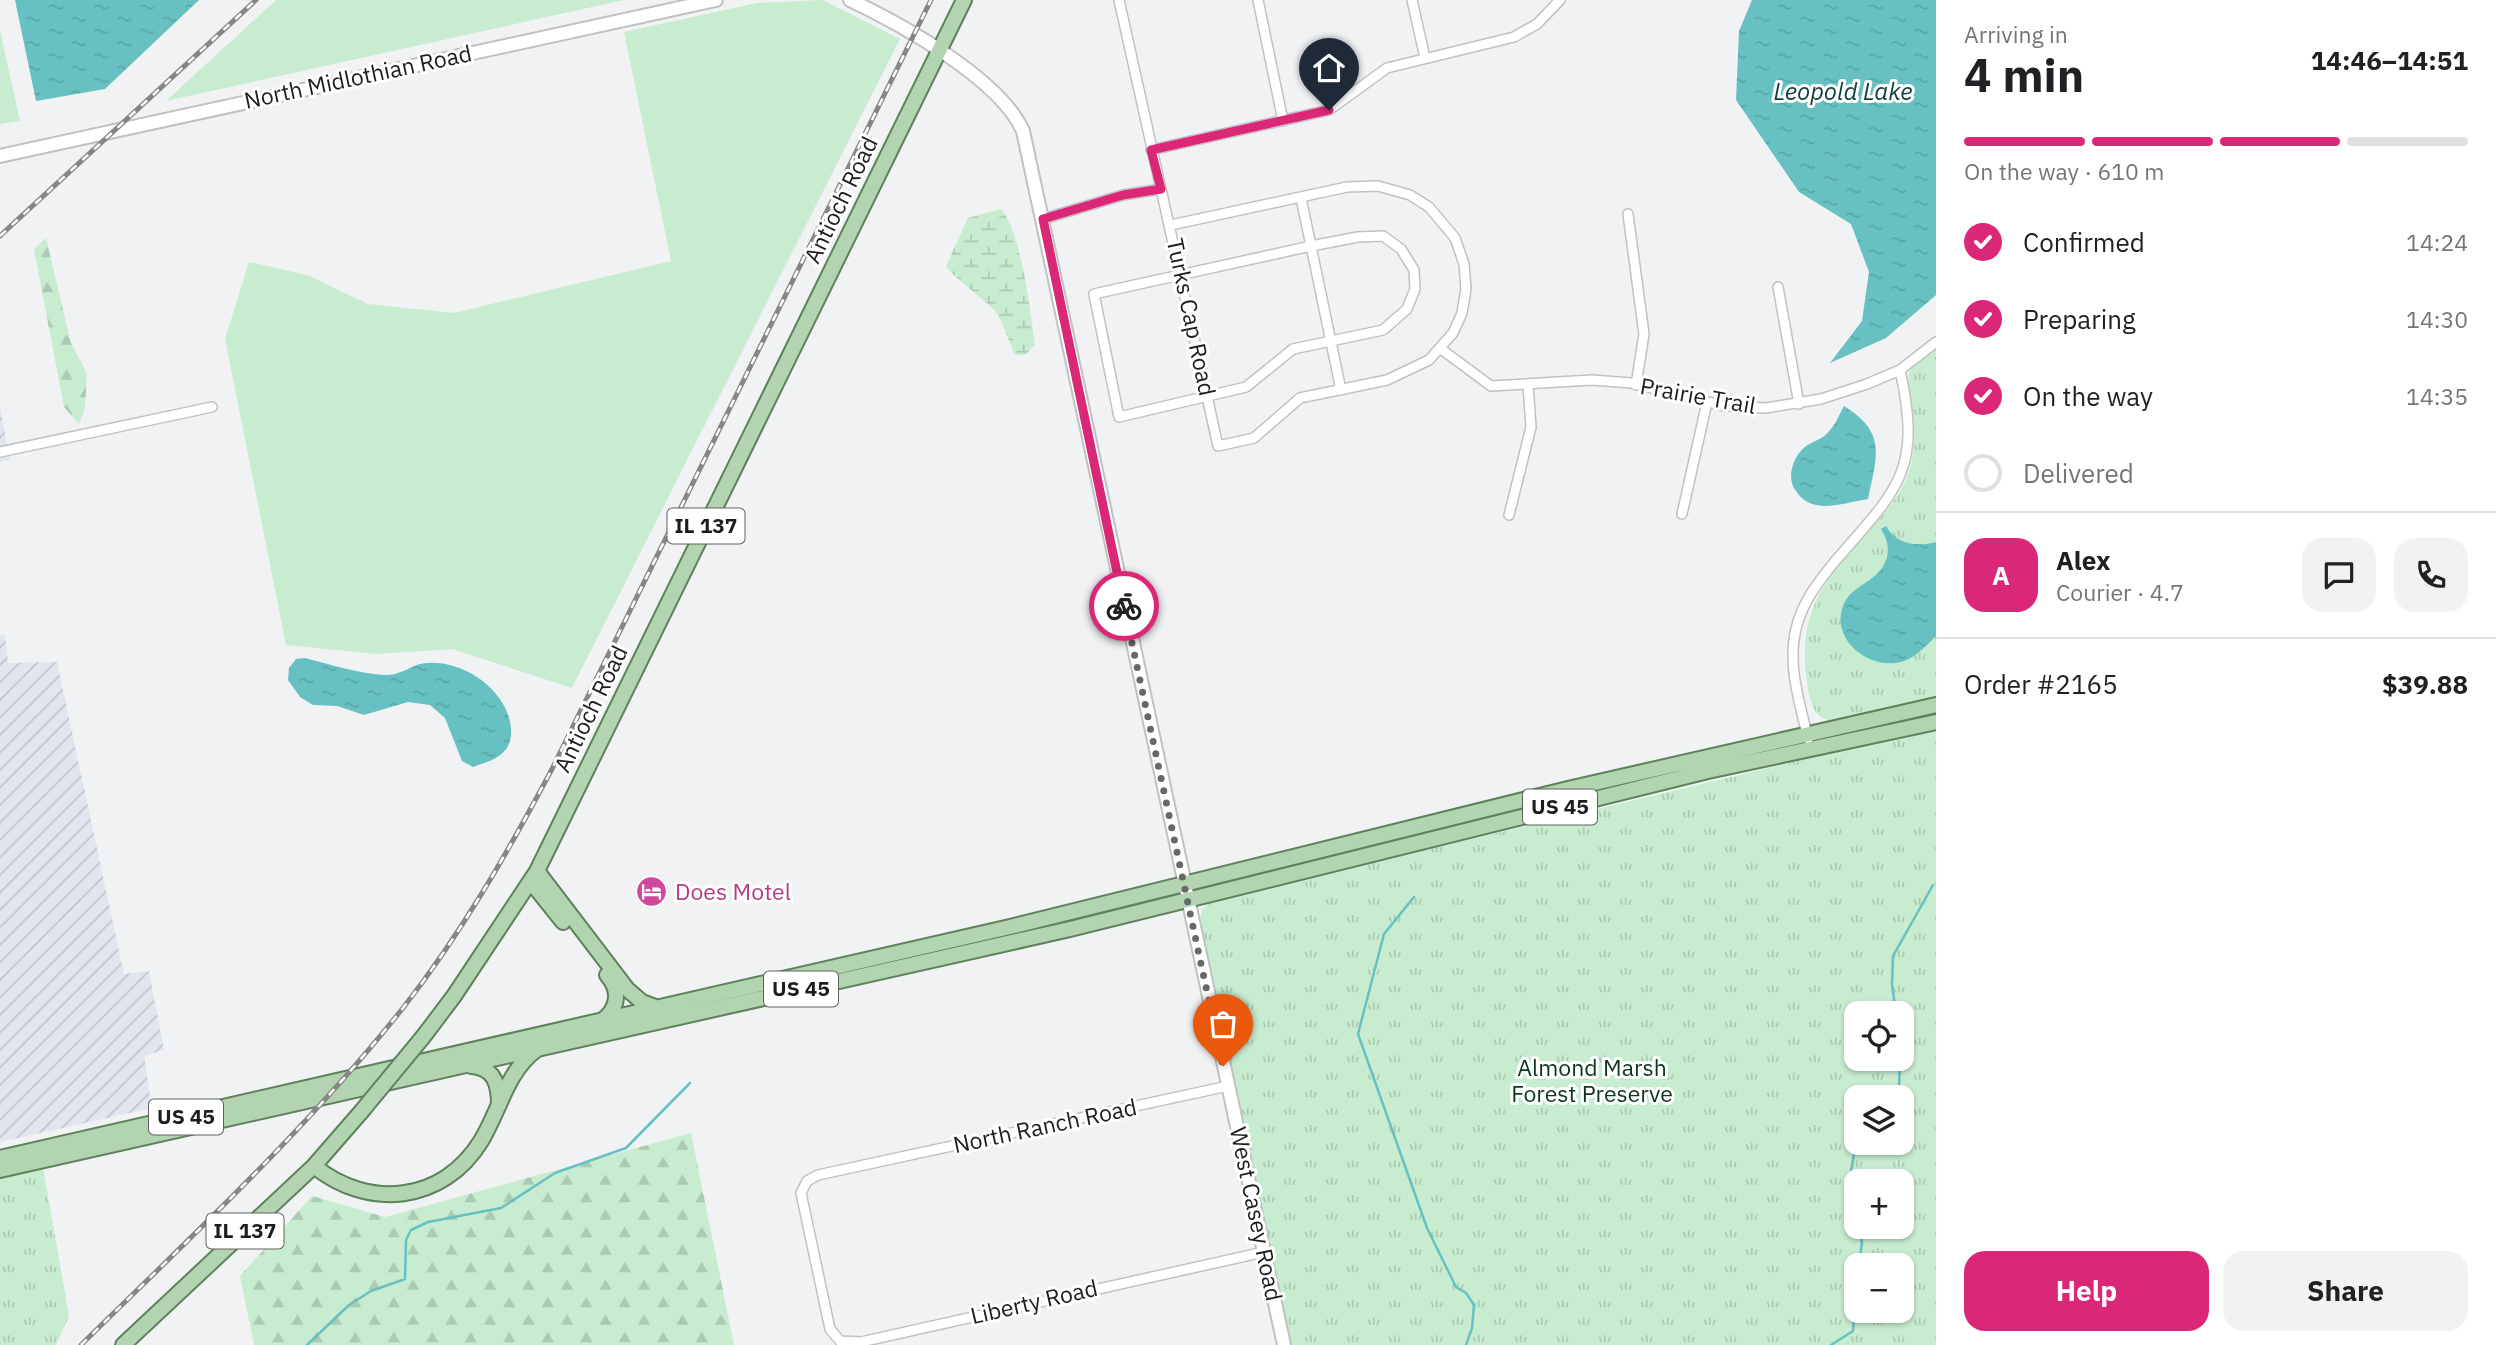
<!DOCTYPE html>
<meta charset="utf-8">
<style>
:root{--surface:#fff;--page:#f2f2f2;--text:#202124;--muted:#757577;--line:#e0e0e0;--accent:#db2777}
body{margin:0;font-family:"IBM Plex Sans",sans-serif;background:var(--page);color:var(--text);height:100vh;display:flex;flex-direction:column;font-size:26px;white-space:nowrap}
*{box-sizing:border-box;margin:0}
p{font-size:23px;color:var(--muted)}
.icon{flex:none;width:38px;height:38px;fill:none;stroke:currentColor;stroke-width:2;stroke-linecap:round;stroke-linejoin:round}
.map{position:relative;flex:1;overflow:hidden}
.panel{display:flex;flex-direction:column;background:var(--surface);width:560px}
.panel>*{flex:none}
.tools{position:absolute;left:1844px;top:1001px;display:grid;gap:14px}
.tools a{display:grid;place-items:center;width:70px;height:70px;border-radius:14px;background:var(--surface);box-shadow:0 2px 5px #0004;font-size:35px}
.pin{position:absolute;display:grid;place-items:center;width:60px;height:60px;color:#fff;margin:-72px -30px;border-radius:50% 50% 50% 0;rotate:-45deg;box-shadow:0 0 7px #0007}
.pin .icon{rotate:45deg}
.courier{position:absolute;display:grid;place-items:center;width:70px;height:70px;margin:-35px;border:5px solid #db2777;border-radius:50%;background:#fff;color:#222;box-shadow:0 2px 9px #0007}
.headline em{font-style:normal;font-weight:700}
.headline div{display:flex;flex-direction:column-reverse}
.headline{display:flex;align-items:center;justify-content:space-between;height:119px;padding:0 28px}
h1{font-size:46px;font-weight:700;line-height:52px}
.bar{display:grid;grid-template-columns:repeat(4,1fr);gap:10px 7px;align-content:center;height:84px;padding:0 28px}
.bar i{height:9px;border-radius:5px;background:var(--line)}
.bar .current{background:var(--accent)}
.bar p{grid-column:span 4}
.line{display:flex;align-items:center;gap:18px;padding:0 28px;border-top:2px solid var(--line)}
.line div{flex:1}
.round{display:grid;place-items:center;flex:none;width:74px;height:74px;border-radius:21px;background:var(--page)}
ol{padding:0 28px;list-style:none}
li{display:flex;align-items:center;gap:21px;height:77px}
li p{margin-inline-start:auto}
li .icon{padding:7px;border-radius:50%;background:var(--accent);color:#fff;stroke-width:4}
li:last-child{color:var(--muted)}
li i{width:38px;height:38px;border:4px solid var(--line);border-radius:50%}
.action{display:flex;gap:14px;margin-top:auto;padding:14px 28px}
.action a{flex:1;height:80px;border-radius:21px;background:var(--accent);color:#fff;font-size:28px;font-weight:700;line-height:80px;text-align:center}
.action a+a{background:var(--page);color:var(--text)}
main{display:flex;flex:1;min-height:0}
.map>svg:first-child{display:block}
</style>
<main>
<div class="map">
<svg width="1936" height="1345" viewBox="0 0 1936 1345">
<defs>
<pattern id="industrial-furrows" width="10" height="10" patternUnits="userSpaceOnUse" patternTransform="scale(1.75)"><rect width="10" height="10" fill="#e1e6ee"/><path d="M-1 1l2-2M0 10L10 0M9 11l2-2" fill="none" stroke="#c1c5cc"/></pattern>
<pattern id="forest-firs" width="22" height="20" patternUnits="userSpaceOnUse" patternTransform="scale(1.75)"><rect width="22" height="20" fill="#c8ecd0"/><path d="M5 1l3.5 6h-7zM16 11l3.5 6h-7z" fill="#abcab2"/></pattern>
<pattern id="wetland-marsh" width="20" height="14" patternUnits="userSpaceOnUse" patternTransform="scale(1.75)"><rect width="20" height="14" fill="#c8ecd0"/><path d="M1 5h8M5 5V1M11 12h8M15 12V8" fill="none" stroke="#abcab2"/></pattern>
<pattern id="park-tufts" width="24" height="20" patternUnits="userSpaceOnUse" patternTransform="scale(1.75)"><rect width="24" height="20" fill="#c8ecd0"/><path d="M3 7l-1-3M5 7V3M7 7l1-3M15 17l-1-3M17 17v-4M19 17l1-3" fill="none" stroke="#abcab2"/></pattern>
<pattern id="water-ripples" width="26" height="14" patternUnits="userSpaceOnUse" patternTransform="scale(1.75)"><rect width="26" height="14" fill="#67c1c2"/><path d="M2 4q2-2 4 0t4 0M15 11q2-2 4 0t4 0" fill="none" stroke="#59a5a6"/></pattern>
</defs>
<rect width="100%" height="100%" fill="#f1f2f4"/>
<path fill="url(#industrial-furrows)" d="M 0,407 L 10,460 L 0,462 Z
M 0,635 L 5,635 L 8,663 L 57,662 L 124,974 L 149,971 L 164,1050 L 144,1056 L 152,1108 L 0,1142 Z"/>
<path fill="#c8ecd0" d="M 276,0 L 624,0 L 166,101 Z
M 823,0 L 900,39 L 572,688 L 452,649 L 377,654 L 286,645 L 225,339 L 249,262 L 307,275 L 368,304 L 454,313 L 671,261 L 624,32 L 757,3 Z
M 0,30 L 20,121 L 0,124 Z"/>
<path fill="url(#forest-firs)" d="M 46,238 L 71,343 L 87,374 L 85,408 L 79,424 L 64,407 L 34,249 Z
M 691,1133 L 734,1345 L 254,1345 L 240,1276 L 312,1196 L 385,1217 Z"/>
<path fill="url(#wetland-marsh)" d="M 1001,209 C 1021,231 1031,314 1035,345 L 1025,355 L 1015,355 C 1008,341 1004,322 994,310 C 985,300 948,273 946,266 L 968,218 Z"/>
<path fill="url(#park-tufts)" fill-rule="evenodd" d="M 1936,348 L 1936,699 L 1835,721 C 1815,720 1812,707 1808,689 C 1796,620 1818,586 1863,537 C 1878,521 1893,505 1903,486 C 1926,438 1905,414 1909,371 Z
M 1936,728 L 1936,1345 L 1289,1345 L 1200,923 L 1202,909 L 1212,901 ZM 1857,1013 L 1902,1013 L 1902,1059 L 1857,1059 ZM 1857,1097 L 1902,1097 L 1902,1143 L 1857,1143 ZM 1857,1181 L 1902,1181 L 1902,1227 L 1857,1227 ZM 1857,1265 L 1902,1265 L 1902,1311 L 1857,1311 Z
M 43,1167 L 69,1316 L 56,1345 L 0,1345 L 0,1178 Z"/>
<path fill="url(#water-ripples)" d="M 15,0 L 199,0 L 105,89 L 36,101 Z
M 1752,0 L 1936,0 L 1936,295 L 1886,338 L 1830,363 L 1862,321 L 1869,272 L 1851,224 L 1799,192 L 1736,100 L 1739,31 Z
M 1844,406 C 1887,433 1877,455 1868,499 C 1842,503 1810,517 1794,488 C 1788,477 1792,462 1800,452 C 1806,444 1815,442 1823,437 C 1834,429 1838,417 1844,406 Z
M 1886,526 C 1897,545 1917,547 1936,542 L 1936,636 C 1925,647 1912,661 1896,663 C 1865,667 1831,638 1843,606 C 1851,584 1878,583 1886,560 C 1890,549 1887,539 1881,529 Z
M 305,658 C 332,665 357,673 384,675 C 398,676 407,668 420,664 C 460,655 513,692 511,734 C 510,756 490,761 473,767 L 462,761 L 445,718 L 430,705 L 408,702 L 364,715 L 337,706 L 313,705 L 300,697 L 288,680 L 289,668 L 296,659 Z"/>
<g fill="none" stroke-linecap="round" stroke-linejoin="round">
<path stroke="#67c1c2" stroke-width="2.5" d="M 1414,897 L 1384,934 L 1358,1034 L 1427,1228 L 1456,1287 L 1466,1293 L 1474,1305 L 1472,1328 L 1466,1345
M 1896,1013 L 1892,985 L 1893,956 L 1933,885
M 1889,1097 L 1899,1089 L 1900,1059
M 1857,1137 L 1850,1177 L 1857,1209
M 1859,1265 L 1862,1243 L 1859,1227
M 307,1345 L 349,1305 L 371,1291 L 405,1279 L 406,1240 L 411,1230 L 428,1222 L 501,1208 L 555,1173 L 626,1148 L 690,1083
M 1831,1345 L 1853,1331 L 1857,1275"/>
<defs>
<path id="minor" d="M 1258,0 L 1283,121
M 1412,0 L 1425,58
M 1151,150 L 1329,110 L 1387,68 L 1514,37 L 1537,24 L 1560,0
M 1161,189 L 1218,446 L 1254,438 L 1300,398 L 1387,380 L 1429,360 L 1453,333 L 1462,313 L 1466,289 L 1464,264 L 1455,238 L 1429,207 L 1410,195 L 1378,186 L 1347,187 L 1171,225
M 1301,198 L 1341,390
M 1628,214 L 1644,334 L 1636,385
M 1043,219 L 1123,195 L 1161,189 L 1119,0
M 1383,236 L 1401,249 L 1414,270 L 1415,289 L 1407,309 L 1383,330 L 1293,349 L 1246,387 L 1119,417 L 1094,294 L 1311,246 L 1358,237 Z
M 1778,287 L 1799,404
M 1441,349 L 1491,386 L 1592,380 L 1631,383 L 1724,406 L 1766,408 L 1821,399 L 1867,384 L 1900,370 L 1936,342
M 0,452 L 212,407
M 1682,514 L 1707,402
M 1509,515 L 1531,427 L 1528,385
M 1808,739 C 1800,703 1787,666 1796,629 C 1802,602 1819,581 1836,560 C 1899,488 1922,470 1900,370
M 1228,1086 L 818,1175 L 807,1181 L 801,1193 L 830,1329 L 840,1341 L 861,1342 L 1264,1252"/>
<path id="secondary" d="M 850,0 C 901,24 1000,79 1023,131 L 1284,1345
M 0,156 L 716,0"/>
<path id="primary" d="M 537,871 L 627,989 L 642,1002 L 658,1008
M 531,882 L 563,922
M 603,1020 C 618,1008 621,991 607,975
M 423,1037 L 454,996 L 537,871 L 964,0
M 471,1066 C 494,1067 499,1084 499,1105
M 0,1158 L 1010,927 L 1568,789 L 1936,705
M 314,1166 C 368,1210 443,1203 481,1141 C 499,1112 507,1071 536,1050
M 0,1170 L 1070,929 L 1708,771 L 1936,722
M 123,1345 L 314,1166 L 361,1112"/>
</defs>
<use href="#minor" stroke="#c0c1c2" stroke-width="12"/>
<use href="#secondary" stroke="#c0c1c2" stroke-width="16"/>
<use href="#primary" stroke="#5e825b" stroke-width="18"/>
<use href="#minor" stroke="#fff" stroke-width="9"/>
<use href="#secondary" stroke="#fff" stroke-width="12"/>
<use href="#primary" stroke="#b3d4b0" stroke-width="14"/>
<defs>
<path id="rail" d="M 0,236 L 256,0
M 81,1345 C 192,1236 306,1130 403,1008 C 461,934 508,852 552,769 L 931,0"/>
</defs>
<use href="#rail" stroke="#868687" stroke-width="5"/>
<use href="#rail" stroke="#fff" stroke-width="2.5" stroke-dasharray="8" stroke-linecap="butt"/>
<defs>
<path id="primary-bridge" d="M 361,1112 L 423,1037"/>
</defs>
<use href="#primary-bridge" stroke="#5e825b" stroke-width="18" stroke-linecap="butt"/>
<use href="#primary-bridge" stroke="#b3d4b0" stroke-width="14"/>
</g>
<g fill="none" stroke-linecap="round" stroke-linejoin="round">
<path stroke="#676868" stroke-width="7" stroke-dasharray="0 12.6" d="M 1124,606 L 1223,1066"/>
<path stroke="#db2777" stroke-width="9" d="M 1124,606 L 1043,219 L 1123,195 L 1161,189 L 1151,150 L 1329,110"/>
</g>
<defs>
<symbol id="hotel-disc" viewBox="-11 -11 22 22"><circle r="9.5" fill="#d1479c" stroke="#fff"/><path d="M-6-4.5h1.5V1H6V5H4.5V3h-9V5H-6ZM-4 0a1.8 1.8 0 1 1 3.6 0ZM.5 0V-2.5h3Q6-2.5 6 0Z" fill="#fff"/></symbol>
</defs>
<g fill-rule="evenodd">
<use href="#hotel-disc" x="634" y="874" width="35" height="35"/>
</g>
<g text-anchor="middle" stroke-width="6" stroke-linejoin="round" paint-order="stroke">
<g fill="#fff" stroke="#616161" stroke-width="2">
<rect x="667.5" y="508.5" width="77" height="35" rx="5"/>
<rect x="1523" y="789.5" width="74" height="35" rx="5"/>
<rect x="764" y="971.5" width="74" height="35" rx="5"/>
<rect x="149" y="1099.5" width="74" height="35" rx="5"/>
<rect x="206.5" y="1213.5" width="77" height="35" rx="5"/>
</g>
<g font-size="21" font-weight="bold" fill="#1d1d1d">
<text x="706" y="533">IL 137</text>
<text x="1560" y="814">US 45</text>
<text x="801" y="996">US 45</text>
<text x="186" y="1124">US 45</text>
<text x="245" y="1238">IL 137</text>
</g>
<g font-size="23" fill="#1d1d1d" stroke="#fff">
<text transform="translate(358 77) rotate(-12)" y="8">North Midlothian Road</text>
<text transform="translate(841 200) rotate(-64)" y="8">Antioch Road</text>
<text transform="translate(1191 317) rotate(78)" y="8">Turks Cap Road</text>
<text transform="translate(1698 396) rotate(10)" y="8">Prairie Trail</text>
<text transform="translate(591 709) rotate(-64)" y="8">Antioch Road</text>
<text transform="translate(1045 1126) rotate(-12)" y="8">North Ranch Road</text>
<text transform="translate(1256 1214) rotate(78)" y="8">West Casey Road</text>
<text transform="translate(1034 1302) rotate(-13)" y="8">Liberty Road</text>
</g>
<g font-size="23" fill="#b23c85" stroke="#fff" text-anchor="start">
<text x="675" y="900">Does Motel</text>
</g>
<g font-size="23" fill="#0a371b" stroke="#fff">
<text x="1592" y="1076">Almond Marsh<tspan x="1592" dy="26">Forest Preserve</tspan></text>
</g>
<g font-size="24" font-style="italic" fill="#103c3c" stroke="#fff">
<text x="1843" y="100">Leopold Lake</text>
</g>
</g>
</svg>
<div class="tools">
<a><svg class="icon" aria-label="locate" viewBox="0 0 24 24"><circle cx="12" cy="12" r="6"/><path d="M12 2v4M12 18v4M2 12h4M18 12h4"/></svg></a>
<a><svg class="icon" aria-label="layers" viewBox="0 0 24 24"><path d="M12 4l9 5-9 5-9-5zM3 14l9 5 9-5"/></svg></a>
<a>+</a>
<a>−</a>
</div>
<div class="pin" style="left:1223px;top:1066px;background:#ea580c"><svg class="icon" aria-label="bag" viewBox="0 0 24 24"><path d="M5 8h14l-1 12H6zM9 8a3 3 0 0 1 6 0"/></svg></div>
<div class="pin" style="left:1329px;top:110px;background:#1f2937"><svg class="icon" aria-label="home" viewBox="0 0 24 24"><path d="M3 11l9-7 9 7M6 9v11h12V9"/></svg></div>
<div class="courier" style="left:1124px;top:606px"><svg class="icon" aria-label="bike" viewBox="0 0 24 24"><circle cx="6" cy="16" r="4"/><circle cx="18" cy="16" r="4"/><path d="M6 16l4-8h5l3 8M10 8l3 8H6M13 5h3"/></svg></div>
</div>
<section class="panel">
<div class="headline"><div><h1>4 min</h1><p>Arriving in</p></div><em>14:46–14:51</em></div>
<div class="bar"><i class="current"></i><i class="current"></i><i class="current"></i><i></i><p>On the way · 610 m</p></div>
<ol>
<li><svg class="icon" aria-label="check" viewBox="0 0 24 24"><path d="M5 12l5 5 9-10"/></svg>Confirmed<p>14:24</p></li>
<li><svg class="icon" aria-label="check" viewBox="0 0 24 24"><path d="M5 12l5 5 9-10"/></svg>Preparing<p>14:30</p></li>
<li><svg class="icon" aria-label="check" viewBox="0 0 24 24"><path d="M5 12l5 5 9-10"/></svg>On the way<p>14:35</p></li>
<li><i></i>Delivered</li>
</ol>
<div class="line" style="height:126px"><b class="round" style="background:var(--accent);color:#fff">A</b><div><b>Alex</b><p>Courier · 4.7</p></div><a class="round"><svg class="icon" aria-label="chat" viewBox="0 0 24 24"><path d="M4 5h16v11H9l-5 4z"/></svg></a><a class="round"><svg class="icon" aria-label="phone" viewBox="0 0 24 24"><path d="M5 4h4l2 5-3 2q2 4 5 5l2-3 5 2v4C11 20 4 13 5 4z"/></svg></a></div>
<div class="line" style="height:91px"><div>Order #2165</div><b>$39.88</b></div>
<div class="action"><a>Help</a><a>Share</a></div>
</section>
</main>
